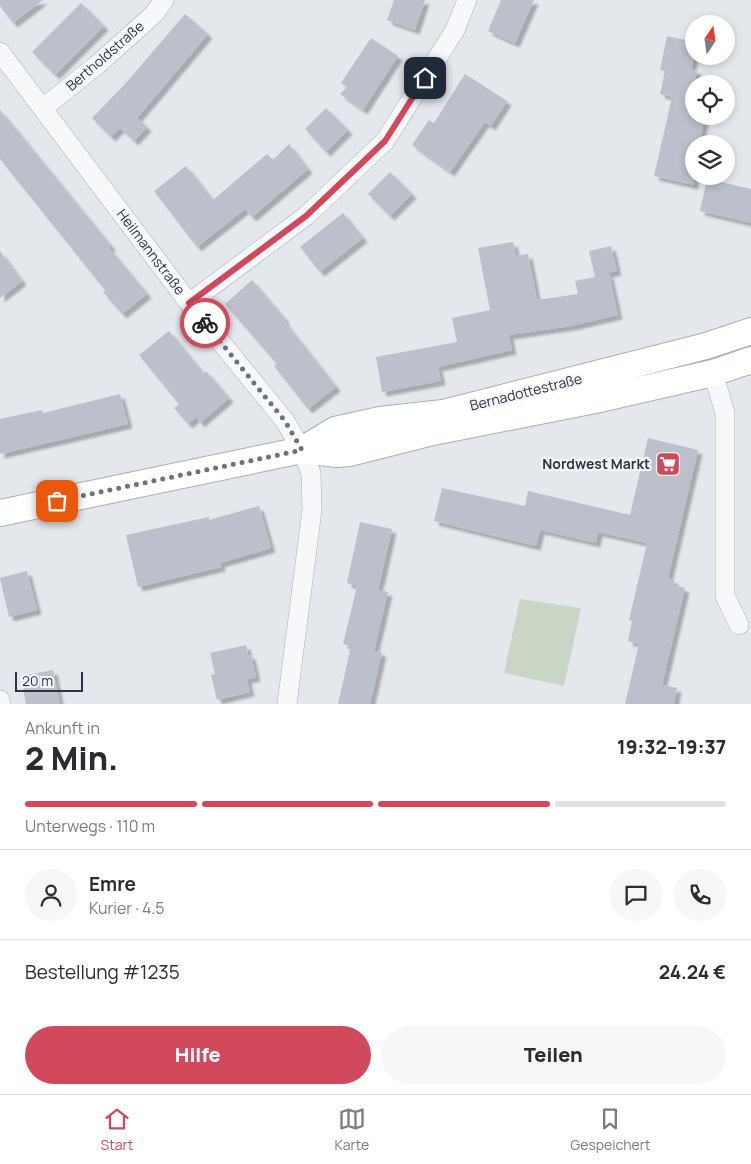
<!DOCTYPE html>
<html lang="de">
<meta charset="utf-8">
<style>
:root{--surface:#fff;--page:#f7f7f7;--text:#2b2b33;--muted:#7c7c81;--line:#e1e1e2;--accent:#d1495b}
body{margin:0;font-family:Manrope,sans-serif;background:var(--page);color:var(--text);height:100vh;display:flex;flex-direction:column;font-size:19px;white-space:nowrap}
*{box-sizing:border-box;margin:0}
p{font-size:16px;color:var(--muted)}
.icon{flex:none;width:28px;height:28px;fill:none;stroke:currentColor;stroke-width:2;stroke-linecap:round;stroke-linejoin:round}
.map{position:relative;height:704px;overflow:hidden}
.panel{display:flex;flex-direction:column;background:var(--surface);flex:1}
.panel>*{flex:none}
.needle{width:32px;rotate:13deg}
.controls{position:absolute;left:685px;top:15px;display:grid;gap:10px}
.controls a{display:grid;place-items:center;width:50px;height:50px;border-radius:50%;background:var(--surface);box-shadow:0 2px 8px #0003;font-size:25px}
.scale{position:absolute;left:15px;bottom:12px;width:68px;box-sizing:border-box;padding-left:5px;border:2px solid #2b3445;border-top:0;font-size:14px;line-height:18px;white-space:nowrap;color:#2b3445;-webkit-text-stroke:4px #f4f6f9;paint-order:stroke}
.pin{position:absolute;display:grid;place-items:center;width:42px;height:42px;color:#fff;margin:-21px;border-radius:10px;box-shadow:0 2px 8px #0006}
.courier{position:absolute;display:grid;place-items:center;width:50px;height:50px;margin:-25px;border:4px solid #d1495b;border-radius:50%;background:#fff;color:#222;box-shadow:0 1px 6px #0007}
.head em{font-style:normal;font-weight:800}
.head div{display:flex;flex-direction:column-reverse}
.head{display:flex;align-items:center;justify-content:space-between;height:85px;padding:0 25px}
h1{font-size:32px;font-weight:800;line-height:38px}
.bar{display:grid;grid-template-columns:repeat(4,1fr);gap:8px 5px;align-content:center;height:60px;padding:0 25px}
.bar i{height:6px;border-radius:4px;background:var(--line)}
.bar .active{background:var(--accent)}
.bar p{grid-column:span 4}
.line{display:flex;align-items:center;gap:12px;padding:0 25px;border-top:1px solid var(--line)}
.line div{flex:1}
.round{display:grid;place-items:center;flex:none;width:52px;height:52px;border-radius:26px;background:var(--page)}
.button{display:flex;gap:10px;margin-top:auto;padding:10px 25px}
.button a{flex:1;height:58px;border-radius:30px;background:var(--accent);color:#fff;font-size:20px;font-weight:800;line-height:58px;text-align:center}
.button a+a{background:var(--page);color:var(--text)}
.tabs{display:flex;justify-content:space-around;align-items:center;height:70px;border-top:1px solid var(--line);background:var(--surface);font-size:14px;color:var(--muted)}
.tabs a{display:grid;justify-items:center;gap:2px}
.tabs .active{color:var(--accent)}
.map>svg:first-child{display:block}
</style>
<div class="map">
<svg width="751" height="704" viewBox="0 0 751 704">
<defs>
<filter id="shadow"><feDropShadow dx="4.5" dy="4.5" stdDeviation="1" flood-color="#0004"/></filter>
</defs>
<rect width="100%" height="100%" fill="#e4e7ec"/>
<path fill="#c9d6c5" d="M 520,599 L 581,608 L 564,686 L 504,673 Z"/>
<path fill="#bbc0ca" filter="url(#shadow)" d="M 0,0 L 43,0 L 13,23 L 0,6 Z
M 394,0 L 425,0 L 415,30 L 387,20 Z
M 501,0 L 534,0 L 515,43 L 488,31 Z
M 81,3 L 104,26 L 55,75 L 32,52 Z
M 185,14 L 208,34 L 137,118 L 147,127 L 134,141 L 120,128 L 111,137 L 92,118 L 126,83 Z
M 667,36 L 694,42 L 694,58 L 691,69 L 697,70 L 690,101 L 694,102 L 694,116 L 705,116 L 699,144 L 694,144 L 694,185 L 654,176 L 672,97 L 660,94 L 665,71 L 660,70 Z
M 371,38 L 398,56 L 363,110 L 340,94 L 347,87 L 341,83 Z
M 465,74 L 507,101 L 491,126 L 485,122 L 450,172 L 412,145 L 429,120 L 434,123 Z
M 326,108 L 348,130 L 326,152 L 305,129 Z
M 0,110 L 111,246 L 109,248 L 147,294 L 122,314 L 103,292 L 105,290 L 0,159 Z
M 289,144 L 308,169 L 252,217 L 245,209 L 197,247 L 154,191 L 186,166 L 213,200 L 267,154 L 273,160 Z
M 390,172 L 412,194 L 390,216 L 368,194 Z
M 707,179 L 751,189 L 751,223 L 700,211 Z
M 343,213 L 363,238 L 320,272 L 300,247 Z
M 513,242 L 516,256 L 528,254 L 537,300 L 578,294 L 575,281 L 595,277 L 589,251 L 611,246 L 617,271 L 596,276 L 609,274 L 618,315 L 571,326 L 509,335 L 512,350 L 438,367 L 441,381 L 382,392 L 376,357 L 457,342 L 452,318 L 490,310 L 478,248 Z
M 0,251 L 22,281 L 0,298 Z
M 252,280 L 285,319 L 284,321 L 336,387 L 308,409 L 274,366 L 277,364 L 225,304 Z
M 169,331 L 204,374 L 206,371 L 229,398 L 200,423 L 196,417 L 188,424 L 174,408 L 179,404 L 139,355 Z
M 120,394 L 128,424 L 0,454 L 0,419 L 42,410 L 43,413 Z
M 648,438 L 698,450 L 668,578 L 674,580 L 673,585 L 685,588 L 662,685 L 677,688 L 674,704 L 625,704 L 639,644 L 628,641 L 632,621 L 629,620 L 647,543 L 598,532 L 596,543 L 540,530 L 536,546 L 434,521 L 442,488 L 525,506 L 528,491 L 630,515 Z
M 259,506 L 271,548 L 220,563 L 221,567 L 138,587 L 126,535 L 209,517 L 209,520 Z
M 360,522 L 392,529 L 378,590 L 388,592 L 374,651 L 382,652 L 370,704 L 338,704 L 351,646 L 343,644 L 357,586 L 347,583 Z
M 27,571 L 37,610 L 9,617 L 0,578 Z
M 246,645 L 248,655 L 251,655 L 256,677 L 247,679 L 250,692 L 217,700 L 211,675 L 215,674 L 210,653 Z
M 53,670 L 60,704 L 26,704 L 21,676 Z"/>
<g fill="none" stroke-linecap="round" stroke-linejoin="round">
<defs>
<path id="street" d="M 0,52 L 189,303 L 285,421 L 302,450 L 311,473 L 312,510 L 287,704
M 43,108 L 97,65 L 154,14 L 164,0
M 189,303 L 306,216 L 385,141 L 455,30 L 467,0
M 713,373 L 725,413 L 725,596 L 739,625
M 0,700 L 1,704"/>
<path id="secondary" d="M 302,450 L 337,454 L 350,453 L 433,432 L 595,400 L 713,373 L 751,360
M 0,513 L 302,450 L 335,430 L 380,420 L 443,413 L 706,346 L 751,331"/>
</defs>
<use href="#street" stroke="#a9aeb7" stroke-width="20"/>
<use href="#secondary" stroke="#a9aeb7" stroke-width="28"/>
<use href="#street" stroke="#f7f8fa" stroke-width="19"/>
<use href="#secondary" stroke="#fff" stroke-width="26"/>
</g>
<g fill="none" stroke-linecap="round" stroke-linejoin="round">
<path stroke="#6c737f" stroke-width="5" stroke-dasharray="0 9" d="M 57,501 L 302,450 L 285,421 L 205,323"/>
<path stroke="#d1495b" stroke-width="6" d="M 205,323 L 189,303 L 306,216 L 346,178 L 385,141 L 425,78"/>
</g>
<defs>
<symbol id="supermarket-square" viewBox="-11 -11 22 22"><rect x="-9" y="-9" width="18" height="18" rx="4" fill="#d1495b" stroke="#f4f6f9"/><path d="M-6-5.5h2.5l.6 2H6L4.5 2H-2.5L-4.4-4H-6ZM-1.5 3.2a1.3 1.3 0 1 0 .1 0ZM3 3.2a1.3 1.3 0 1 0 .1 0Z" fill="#fff"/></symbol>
</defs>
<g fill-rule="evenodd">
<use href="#supermarket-square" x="654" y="450" width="28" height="28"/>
</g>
<g text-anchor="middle" stroke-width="4.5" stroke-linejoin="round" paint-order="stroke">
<g font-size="14" fill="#2b3445" stroke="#f4f6f9">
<text transform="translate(105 56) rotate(-41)" y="5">Bertholdstraße</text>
<text transform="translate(151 252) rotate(53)" y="5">Heilmannstraße</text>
<text transform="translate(526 392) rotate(-14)" y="5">Bernadottestraße</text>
</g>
<g font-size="14" font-weight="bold" fill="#2b3445" stroke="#f4f6f9" text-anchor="end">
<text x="650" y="469">Nordwest Markt</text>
</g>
</g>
</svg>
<div class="controls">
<a><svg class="needle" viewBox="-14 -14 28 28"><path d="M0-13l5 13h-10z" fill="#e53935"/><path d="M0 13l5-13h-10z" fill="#7c7c81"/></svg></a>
<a><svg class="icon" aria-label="locate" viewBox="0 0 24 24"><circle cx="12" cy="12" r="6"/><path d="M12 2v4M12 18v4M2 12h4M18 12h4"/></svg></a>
<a><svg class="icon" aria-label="layers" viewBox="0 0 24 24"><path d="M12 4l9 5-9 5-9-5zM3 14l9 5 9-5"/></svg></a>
</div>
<div class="scale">20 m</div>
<div class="pin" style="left:57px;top:501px;background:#ea580c"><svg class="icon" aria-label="bag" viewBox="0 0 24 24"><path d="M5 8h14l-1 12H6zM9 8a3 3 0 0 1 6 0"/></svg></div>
<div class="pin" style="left:425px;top:78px;background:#1f2937"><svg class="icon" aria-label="home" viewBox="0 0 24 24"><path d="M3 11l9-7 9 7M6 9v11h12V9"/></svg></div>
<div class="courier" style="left:205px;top:323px"><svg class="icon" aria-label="bike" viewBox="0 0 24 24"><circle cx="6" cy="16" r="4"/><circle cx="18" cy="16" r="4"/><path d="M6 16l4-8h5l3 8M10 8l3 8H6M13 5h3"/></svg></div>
</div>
<section class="panel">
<div class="head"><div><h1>2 Min.</h1><p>Ankunft in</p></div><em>19:32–19:37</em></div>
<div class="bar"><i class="active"></i><i class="active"></i><i class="active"></i><i></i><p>Unterwegs · 110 m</p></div>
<div class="line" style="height:90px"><a class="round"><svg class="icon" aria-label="person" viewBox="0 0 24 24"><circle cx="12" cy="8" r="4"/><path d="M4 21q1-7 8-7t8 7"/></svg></a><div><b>Emre</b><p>Kurier · 4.5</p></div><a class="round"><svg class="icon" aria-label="chat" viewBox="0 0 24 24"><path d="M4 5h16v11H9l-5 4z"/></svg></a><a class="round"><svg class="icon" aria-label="phone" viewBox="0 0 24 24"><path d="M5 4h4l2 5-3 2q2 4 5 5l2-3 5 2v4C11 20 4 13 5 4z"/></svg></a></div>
<div class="line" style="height:65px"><div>Bestellung #1235</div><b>24.24 €</b></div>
<div class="button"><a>Hilfe</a><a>Teilen</a></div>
</section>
<nav class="tabs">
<a class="active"><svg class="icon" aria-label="home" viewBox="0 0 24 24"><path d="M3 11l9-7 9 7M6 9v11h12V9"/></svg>Start</a>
<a><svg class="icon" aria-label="map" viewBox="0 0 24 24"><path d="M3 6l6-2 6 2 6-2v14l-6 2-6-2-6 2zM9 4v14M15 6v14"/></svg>Karte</a>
<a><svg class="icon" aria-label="saved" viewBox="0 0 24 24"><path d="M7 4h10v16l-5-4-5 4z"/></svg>Gespeichert</a>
</nav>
